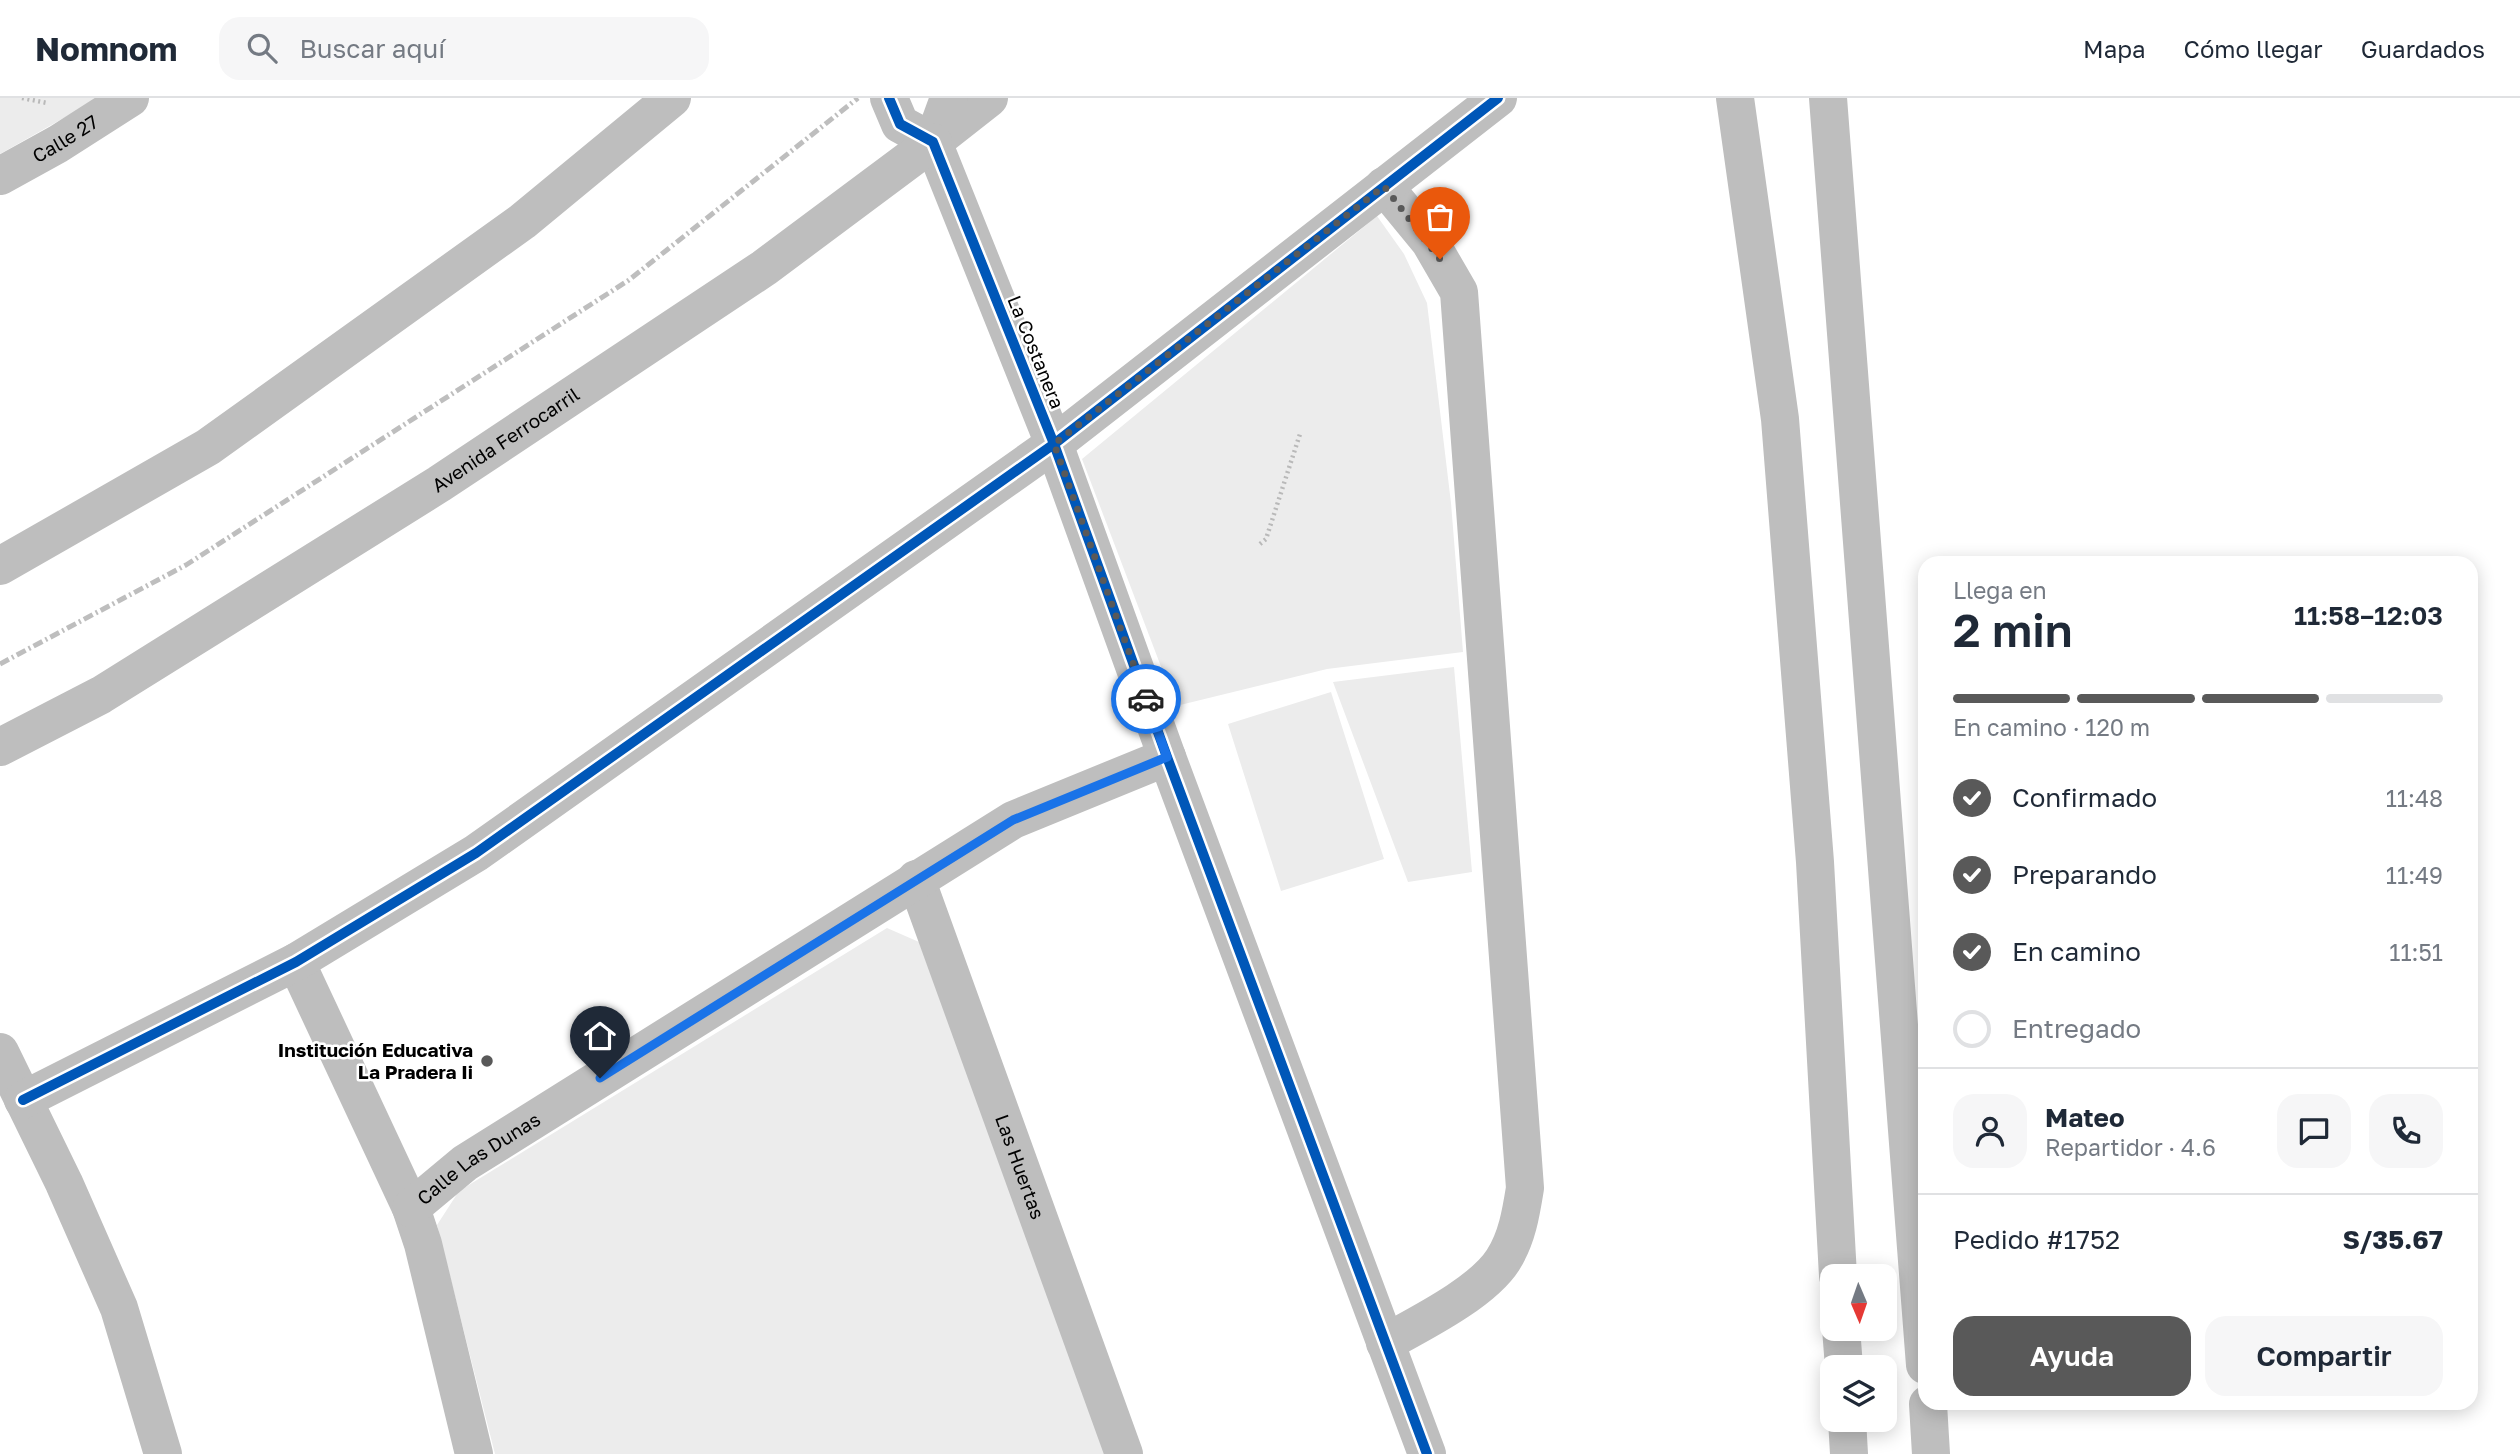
<!DOCTYPE html>
<html lang="es">
<meta charset="utf-8">
<style>
:root{--surface:#fff;--page:#f6f6f7;--text:#1f2937;--muted:#747a83;--line:#e0e1e3;--accent:#595959}
body{margin:0;font-family:"Golos Text",sans-serif;background:var(--page);color:var(--text);height:100vh;display:flex;flex-direction:column;font-size:26px;white-space:nowrap}
*{box-sizing:border-box;margin:0}
p{font-size:23px;color:var(--muted)}
.icon{flex:none;width:38px;height:38px;fill:none;stroke:currentColor;stroke-width:2;stroke-linecap:round;stroke-linejoin:round}
.map{position:relative;flex:1;overflow:hidden}
.panel{position:absolute;left:1918px;top:458px;width:560px;height:854px;display:flex;flex-direction:column;background:var(--surface);border-radius:21px;box-shadow:0 4px 18px #0003}
.panel>*{flex:none}
.needle{width:46px;rotate:178deg}
.buttons{position:absolute;left:1820px;top:1166px;display:grid;gap:14px}
.buttons a{display:grid;place-items:center;width:77px;height:77px;border-radius:14px;background:var(--surface);box-shadow:0 4px 18px #0003;font-size:35px}
.pin{position:absolute;display:grid;place-items:center;width:60px;height:60px;color:#fff;margin:-72px -30px;border-radius:50% 50% 50% 0;rotate:-45deg;box-shadow:0 0 7px #0007}
.pin .icon{rotate:45deg}
.courier{position:absolute;display:grid;place-items:center;width:70px;height:70px;margin:-35px;border:5px solid #1a73e8;border-radius:50%;background:#fff;color:#222;box-shadow:0 2px 9px #0007}
.overview em{font-style:normal;font-weight:600}
.overview div{display:flex;flex-direction:column-reverse}
.overview{display:flex;align-items:center;justify-content:space-between;height:119px;padding:0 35px}
h1{font-size:46px;font-weight:600;line-height:52px}
.bar{display:grid;grid-template-columns:repeat(4,1fr);gap:10px 7px;align-content:center;height:84px;padding:0 35px}
.bar i{height:9px;border-radius:5px;background:var(--line)}
.bar .active{background:var(--accent)}
.bar p{grid-column:span 4}
.line{display:flex;align-items:center;gap:18px;padding:0 35px;border-top:2px solid var(--line)}
.line div{flex:1}
.round{display:grid;place-items:center;flex:none;width:74px;height:74px;border-radius:21px;background:var(--page)}
ol{padding:0 35px;list-style:none}
li{display:flex;align-items:center;gap:21px;height:77px}
li p{margin-inline-start:auto}
li .icon{padding:7px;border-radius:50%;background:var(--accent);color:#fff;stroke-width:4}
li:last-child{color:var(--muted)}
li i{width:38px;height:38px;border:4px solid var(--line);border-radius:50%}
.button{display:flex;gap:14px;margin-top:auto;padding:14px 35px}
.button a{flex:1;height:80px;border-radius:21px;background:var(--accent);color:#fff;font-size:28px;font-weight:600;line-height:80px;text-align:center}
.button a+a{background:var(--page);color:var(--text)}
header{display:flex;align-items:center;gap:42px;box-sizing:border-box;height:98px;padding:0 35px;background:var(--surface);border-bottom:2px solid var(--line)}
header strong{font-size:33px}
nav{display:flex;gap:38px;margin-inline-start:auto;font-size:24px}
.search{width:490px;height:63px;background:var(--page);display:flex;align-items:center;gap:18px;box-sizing:border-box;padding:0 24px;border-radius:21px;color:var(--muted);font-size:26px}
.map>svg:first-child{display:block}
</style>
<header>
<strong>Nomnom</strong>
<div class="search"><svg class="icon" aria-label="search" viewBox="0 0 24 24"><circle cx="10" cy="10" r="6"/><path d="M15 15l6 6"/></svg>Buscar aquí</div>
<nav><a>Mapa</a><a>Cómo llegar</a><a>Guardados</a></nav>
</header>
<div class="map">
<svg width="2520" height="1356" viewBox="0 0 2520 1356">
<rect width="100%" height="100%" fill="#fff"/>
<path fill="#ececec" d="M 0,0 L 99,0 L 0,56 Z
M 1377,118 L 1404,156 L 1427,205 L 1451,405 L 1463,554 L 1327,571 L 1176,608 L 1082,361 Z
M 1454,569 L 1472,774 L 1408,784 L 1333,584 Z
M 1331,594 L 1384,761 L 1281,793 L 1228,626 Z
M 887,830 L 919,844 L 1108,1356 L 495,1356 L 437,1127 L 459,1093 Z"/>
<g fill="none" stroke-linecap="round" stroke-linejoin="round">
<path stroke="#b9b9b9" stroke-width="4.5" stroke-dasharray="2 3.5" stroke-linecap="butt" d="M 22,0 L 47,5
M 1260,446 L 1266,441 L 1300,336"/>
<g stroke="#bebebe" stroke-width="38">
<path d="M 989,0 L 933,44 L 1054,346 L 1167,659 L 1427,1356"/>
<path d="M 1735,0 L 1780,321 L 1815,764 L 1838,1178"/>
<path d="M 1828,0 L 1925,1267"/>
<path id="s1" d="M 0,78 L 58,46 L 130,0"/>
<path d="M 1384,88 L 1430,144 L 1459,194 L 1525,1090 C 1521,1115 1517,1140 1503,1162 C 1482,1195 1419,1226 1385,1245"/>
<path id="s2" d="M 916,781 L 1124,1356"/>
<path d="M 296,864 L 411,1110 L 423,1146 L 474,1356"/>
<path d="M 0,954 L 64,1085 L 119,1210 L 163,1356"/>
<path d="M 23,1002 L 296,864 L 476,755 L 1054,346 L 1498,0"/>
<path id="s3" d="M 411,1110 L 465,1065 L 1013,722 L 1167,659"/>
<path d="M 1841,1230 L 1844,1269"/>
<path d="M 1928,1306 L 1931,1356"/>
<path d="M 1847,1321 L 1849,1356"/>
</g>
<g stroke="#bebebe" stroke-width="38">
<path d="M 889,0 L 900,26 L 933,44"/>
<path d="M 933,44 L 949,0"/>
<path d="M 0,468 L 208,349 L 523,123 L 672,0"/>
<path id="s4" d="M 0,649 L 101,597 L 439,386 L 764,170 L 933,44"/>
</g>
<path stroke="#bebebe" stroke-width="5" stroke-dasharray="10 3.5 2 3.5" stroke-linecap="butt" d="M 0,566 L 186,467 L 629,182 L 858,0"/>
<defs>
<path id="cycleway" d="M 889,0 L 900,26 L 933,44 L 1054,346 L 1167,659 L 1427,1356
M 23,1002 L 296,864 L 476,755 L 1054,346 L 1498,0"/>
</defs>
<use href="#cycleway" stroke="#fff" stroke-width="15"/>
<use href="#cycleway" stroke="#0057b8" stroke-width="10"/>
</g>
<g fill="none" stroke-linecap="round" stroke-linejoin="round">
<path stroke="#595959" stroke-width="7" stroke-dasharray="0 12.6" d="M 1146,601 L 1054,346 L 1384,88 L 1440,161"/>
<path stroke="#1a73e8" stroke-width="9" d="M 600,980 L 1013,722 L 1167,659 L 1146,601"/>
</g>
<circle fill="#595959" stroke="#fff" stroke-width="2.5" cx="487" cy="963" r="7"/>
<g text-anchor="middle" stroke-width="5" stroke-linejoin="round" paint-order="stroke">
<g font-size="19" fill="#000" stroke="#fff">
<text dy="7" stroke="none"><textPath href="#s1" startOffset="75">Calle 27</textPath></text>
<text transform="translate(1036 254) rotate(68)" y="7">La Costanera</text>
<text dy="7" stroke="none"><textPath href="#s4" startOffset="592">Avenida Ferrocarril</textPath></text>
<text dy="7" stroke="none"><textPath href="#s3" startOffset="84">Calle Las Dunas</textPath></text>
<text dy="7" stroke="none"><textPath href="#s2" startOffset="306">Las Huertas</textPath></text>
</g>
<g font-size="19" font-weight="bold" fill="#000" stroke="#fff" text-anchor="end">
<text x="473" y="959">Institución Educativa<tspan x="473" dy="22">La Pradera Ii</tspan></text>
</g>
</g>
</svg>
<div class="buttons">
<a><svg class="needle" viewBox="-14 -14 28 28"><path d="M0-13l5 13h-10z" fill="#e53935"/><path d="M0 13l5-13h-10z" fill="#747a83"/></svg></a>
<a><svg class="icon" aria-label="layers" viewBox="0 0 24 24"><path d="M12 4l9 5-9 5-9-5zM3 14l9 5 9-5"/></svg></a>
</div>
<div class="pin" style="left:1440px;top:161px;background:#ea580c"><svg class="icon" aria-label="bag" viewBox="0 0 24 24"><path d="M5 8h14l-1 12H6zM9 8a3 3 0 0 1 6 0"/></svg></div>
<div class="pin" style="left:600px;top:980px;background:#1f2937"><svg class="icon" aria-label="home" viewBox="0 0 24 24"><path d="M3 11l9-7 9 7M6 9v11h12V9"/></svg></div>
<div class="courier" style="left:1146px;top:601px"><svg class="icon" aria-label="car" viewBox="0 0 24 24"><path d="M5 17H2v-5l4-1 3-4h7l3 4 3 1v5h-3M9 17h6M6 11h13"/><circle cx="7" cy="17" r="2"/><circle cx="17" cy="17" r="2"/></svg></div>
<section class="panel">
<div class="overview"><div><h1>2 min</h1><p>Llega en</p></div><em>11:58–12:03</em></div>
<div class="bar"><i class="active"></i><i class="active"></i><i class="active"></i><i></i><p>En camino · 120 m</p></div>
<ol>
<li><svg class="icon" aria-label="check" viewBox="0 0 24 24"><path d="M5 12l5 5 9-10"/></svg>Confirmado<p>11:48</p></li>
<li><svg class="icon" aria-label="check" viewBox="0 0 24 24"><path d="M5 12l5 5 9-10"/></svg>Preparando<p>11:49</p></li>
<li><svg class="icon" aria-label="check" viewBox="0 0 24 24"><path d="M5 12l5 5 9-10"/></svg>En camino<p>11:51</p></li>
<li><i></i>Entregado</li>
</ol>
<div class="line" style="height:126px"><a class="round"><svg class="icon" aria-label="person" viewBox="0 0 24 24"><circle cx="12" cy="8" r="4"/><path d="M4 21q1-7 8-7t8 7"/></svg></a><div><b>Mateo</b><p>Repartidor · 4.6</p></div><a class="round"><svg class="icon" aria-label="chat" viewBox="0 0 24 24"><path d="M4 5h16v11H9l-5 4z"/></svg></a><a class="round"><svg class="icon" aria-label="phone" viewBox="0 0 24 24"><path d="M5 4h4l2 5-3 2q2 4 5 5l2-3 5 2v4C11 20 4 13 5 4z"/></svg></a></div>
<div class="line" style="height:91px"><div>Pedido #1752</div><b>S/35.67</b></div>
<div class="button"><a>Ayuda</a><a>Compartir</a></div>
</section>
</div>
